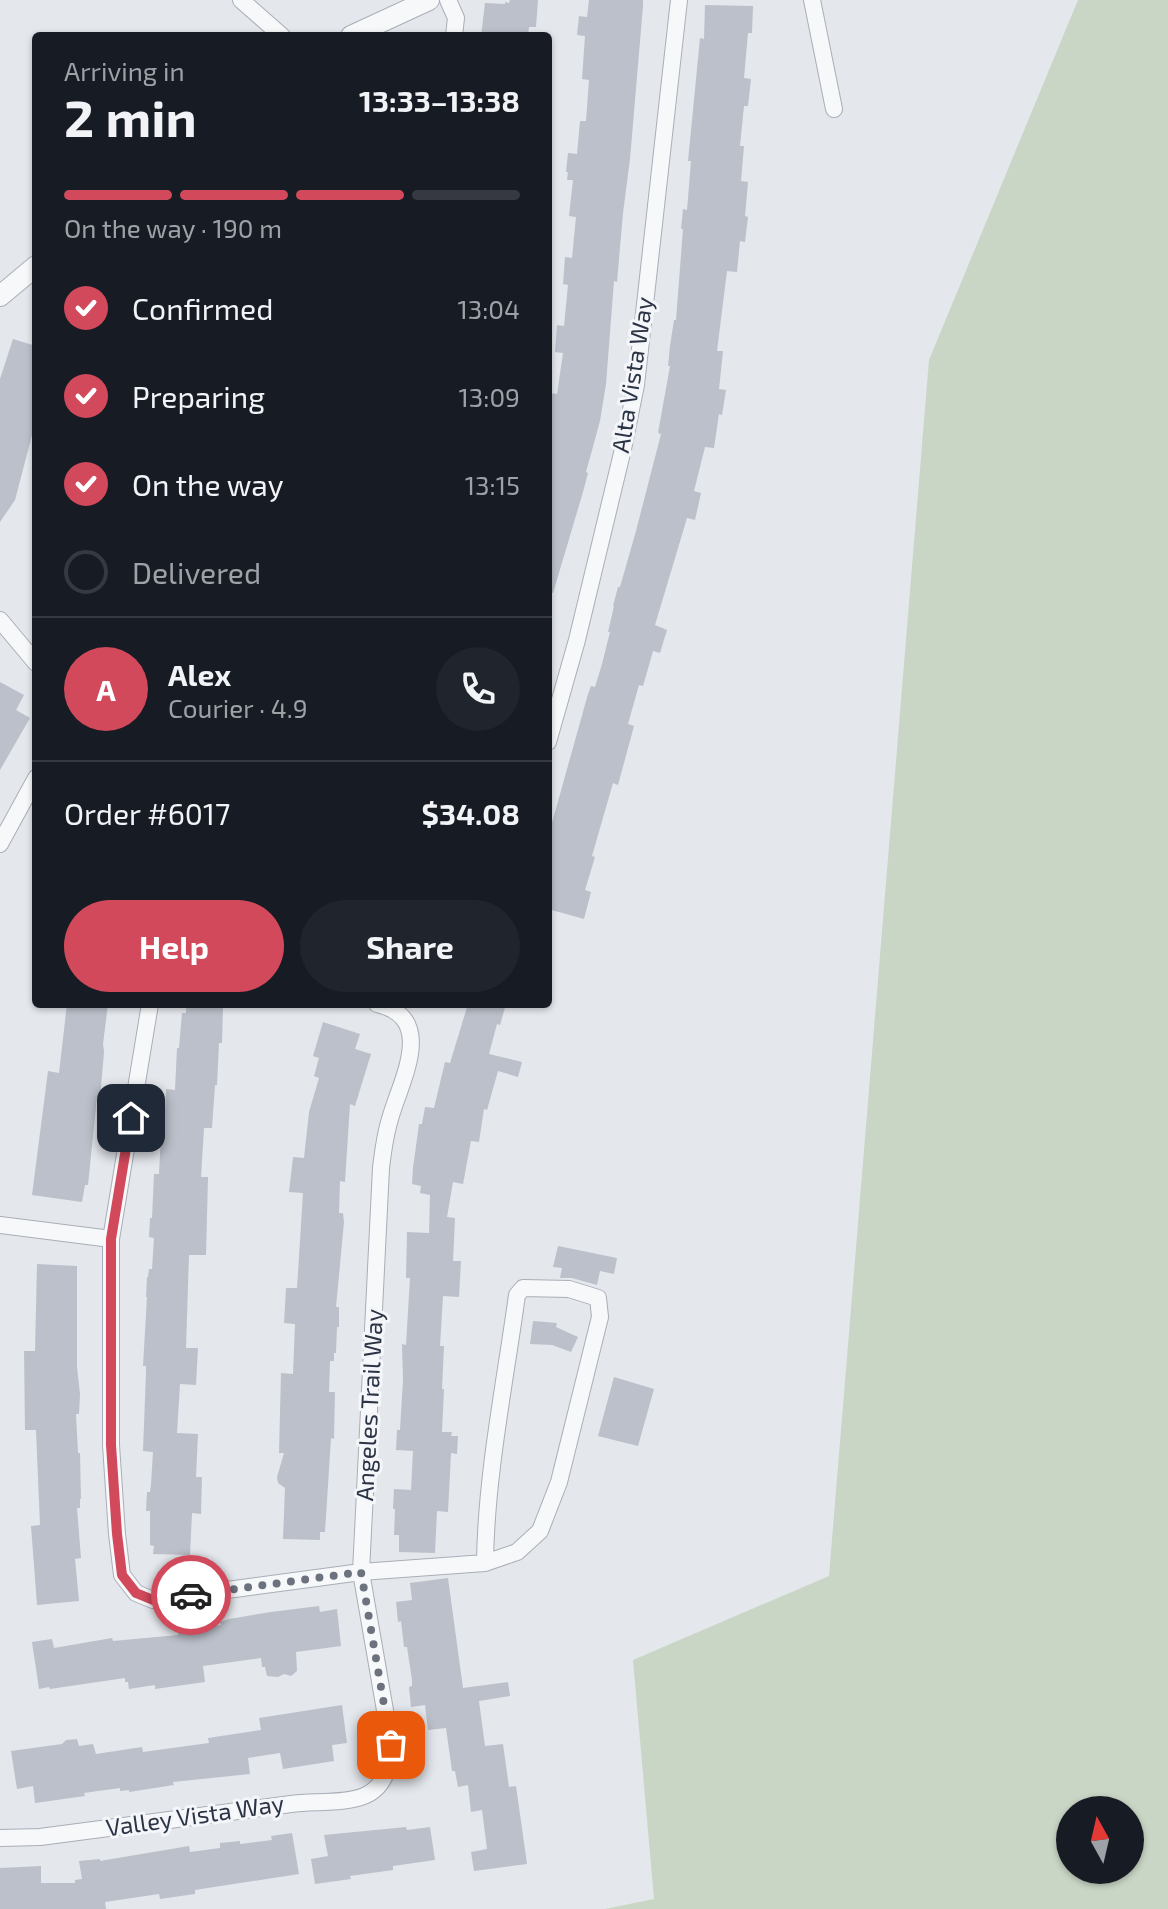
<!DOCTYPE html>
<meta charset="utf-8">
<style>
:root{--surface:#171b24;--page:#20242c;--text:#f1f3f6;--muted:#9ea1a6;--line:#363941;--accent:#d1495b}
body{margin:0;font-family:"Exo 2",sans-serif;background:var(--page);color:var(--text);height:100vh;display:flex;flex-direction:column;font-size:30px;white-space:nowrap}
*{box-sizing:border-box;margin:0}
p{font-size:26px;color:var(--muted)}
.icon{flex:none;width:44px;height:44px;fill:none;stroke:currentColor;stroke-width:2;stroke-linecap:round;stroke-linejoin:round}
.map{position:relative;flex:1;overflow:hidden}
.side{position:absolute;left:32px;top:32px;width:520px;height:976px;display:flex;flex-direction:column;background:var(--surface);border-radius:8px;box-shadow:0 2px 6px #0004}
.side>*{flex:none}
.needle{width:52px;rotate:352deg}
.controls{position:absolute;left:1056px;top:1796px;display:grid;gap:16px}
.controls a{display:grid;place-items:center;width:88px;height:88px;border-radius:50%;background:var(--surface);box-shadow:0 2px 6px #0004;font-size:40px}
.pin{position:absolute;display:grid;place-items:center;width:68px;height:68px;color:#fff;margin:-34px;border-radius:16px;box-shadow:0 4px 12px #0006}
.courier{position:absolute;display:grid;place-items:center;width:80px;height:80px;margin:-40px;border:6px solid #d1495b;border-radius:50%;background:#fff;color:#222;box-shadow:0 2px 10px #0007}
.headline em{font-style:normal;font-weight:700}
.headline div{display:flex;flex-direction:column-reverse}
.headline{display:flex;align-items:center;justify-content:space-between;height:136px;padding:0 32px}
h1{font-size:52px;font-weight:700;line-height:60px}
.bar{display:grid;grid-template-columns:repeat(4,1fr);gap:12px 8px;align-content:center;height:96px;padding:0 32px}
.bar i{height:10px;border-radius:6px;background:var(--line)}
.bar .active{background:var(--accent)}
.bar p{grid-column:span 4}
.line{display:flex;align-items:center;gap:20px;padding:0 32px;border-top:2px solid var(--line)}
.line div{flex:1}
.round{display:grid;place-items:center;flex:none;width:84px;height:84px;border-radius:42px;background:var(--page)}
ol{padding:0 32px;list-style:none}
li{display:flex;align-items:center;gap:24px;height:88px}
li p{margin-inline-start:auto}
li .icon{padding:8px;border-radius:50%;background:var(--accent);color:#fff;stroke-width:4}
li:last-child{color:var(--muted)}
li i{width:44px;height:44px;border:4px solid var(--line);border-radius:50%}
.button{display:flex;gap:16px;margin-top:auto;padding:16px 32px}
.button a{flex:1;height:92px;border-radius:48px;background:var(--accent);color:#fff;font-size:32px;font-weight:700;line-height:92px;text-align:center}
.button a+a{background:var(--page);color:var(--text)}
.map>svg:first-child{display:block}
</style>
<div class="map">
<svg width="1168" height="1909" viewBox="0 0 1168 1909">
<rect width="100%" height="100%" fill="#e4e7ec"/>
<path fill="#c9d6c5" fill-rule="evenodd" d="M 1078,0 L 1168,0 L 1168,1909 L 605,1909 L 654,1899 L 633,1660 L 829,1576 L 929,360 ZM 1070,1810 L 1130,1810 L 1130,1870 L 1070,1870 Z"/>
<path fill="#bbc0ca" d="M 510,0 L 538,0 L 536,27 L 529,27 L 528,36 L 481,36 L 485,3 L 505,4 L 505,2 L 509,3 Z
M 589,0 L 643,0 L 643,6 L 630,159 L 623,213 L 617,282 L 614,281 L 606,384 L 600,421 L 586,472 L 588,473 L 583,492 L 553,593 L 548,592 L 548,401 L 549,393 L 557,394 L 563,353 L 555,352 L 557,325 L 564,326 L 568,285 L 563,284 L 565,257 L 572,258 L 576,217 L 569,216 L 573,180 L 567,180 L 568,172 L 566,172 L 568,153 L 577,154 L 580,121 L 586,121 L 589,80 L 582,79 L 585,36 L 577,35 L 579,16 L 587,17 Z
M 705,5 L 753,6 L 752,33 L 748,33 L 744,78 L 751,79 L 748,106 L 744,106 L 740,146 L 744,146 L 741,181 L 748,182 L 745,216 L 748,217 L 745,242 L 740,241 L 737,272 L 727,271 L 717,351 L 723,351 L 719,389 L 726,390 L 722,415 L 719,414 L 714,448 L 705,447 L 694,491 L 701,493 L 695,520 L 687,518 L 655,625 L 667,630 L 660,653 L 653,651 L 643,686 L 639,685 L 628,724 L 634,726 L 618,785 L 613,783 L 592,856 L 595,857 L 585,890 L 591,892 L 584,919 L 548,909 L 548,850 L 552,838 L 548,837 L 588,694 L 591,686 L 595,687 L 602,664 L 610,632 L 608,632 L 614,606 L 613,606 L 618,587 L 620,587 L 636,531 L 661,434 L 658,433 L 670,366 L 668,366 L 670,346 L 674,320 L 676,320 L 683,229 L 681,229 L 683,209 L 687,210 L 691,161 L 688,161 L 700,38 L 704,39 Z
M 13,339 L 36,346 L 36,420 L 15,500 L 0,522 L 0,379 Z
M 0,682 L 24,695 L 16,710 L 30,718 L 0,770 Z
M 67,1004 L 108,1004 L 103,1044 L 104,1052 L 100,1098 L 97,1097 L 88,1185 L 85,1185 L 82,1202 L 32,1195 L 48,1071 L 59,1073 Z
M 468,1004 L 506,1004 L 500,1025 L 497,1024 L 489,1054 L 522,1062 L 518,1077 L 498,1071 L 487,1110 L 484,1109 L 479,1142 L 471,1141 L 463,1184 L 453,1182 L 447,1217 L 455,1218 L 453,1261 L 461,1261 L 459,1297 L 443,1296 L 440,1346 L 444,1346 L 442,1389 L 444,1389 L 442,1432 L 452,1432 L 451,1436 L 458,1436 L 457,1454 L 451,1453 L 448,1512 L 437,1511 L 435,1553 L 399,1552 L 399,1535 L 394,1535 L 395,1509 L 393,1509 L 394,1489 L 411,1490 L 413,1451 L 396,1450 L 397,1430 L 400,1430 L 403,1380 L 402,1344 L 406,1345 L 410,1278 L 406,1278 L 407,1232 L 429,1233 L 430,1195 L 420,1193 L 421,1186 L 412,1184 L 413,1168 L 419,1124 L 422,1124 L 425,1107 L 434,1108 L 445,1062 L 450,1063 Z
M 186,1005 L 223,1007 L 222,1043 L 219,1043 L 217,1085 L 215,1085 L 212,1128 L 204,1128 L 201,1177 L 208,1177 L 206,1255 L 189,1255 L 186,1348 L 198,1348 L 196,1385 L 180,1384 L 177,1433 L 198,1434 L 196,1477 L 202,1477 L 201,1514 L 192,1513 L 190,1555 L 153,1554 L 154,1546 L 150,1545 L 150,1511 L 146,1511 L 147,1492 L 150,1492 L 151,1484 L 153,1452 L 143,1451 L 146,1372 L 146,1366 L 143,1366 L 147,1297 L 146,1297 L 147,1277 L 148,1277 L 149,1269 L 152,1269 L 154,1238 L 149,1237 L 150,1218 L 152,1218 L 154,1174 L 159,1174 L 161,1133 L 164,1133 L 166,1089 L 175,1090 L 177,1048 L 179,1048 L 182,1013 L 186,1013 Z
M 323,1022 L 360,1034 L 355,1049 L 371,1054 L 355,1106 L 350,1104 L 345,1182 L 340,1181 L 339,1213 L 343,1213 L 344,1222 L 336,1307 L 339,1307 L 339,1327 L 337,1327 L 336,1353 L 334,1353 L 334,1361 L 330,1361 L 329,1392 L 335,1392 L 334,1439 L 331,1438 L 325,1532 L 320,1532 L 320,1540 L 283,1539 L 285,1488 L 278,1483 L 277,1477 L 284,1453 L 279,1453 L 281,1373 L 293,1374 L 295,1324 L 284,1323 L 286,1288 L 297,1288 L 303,1193 L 289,1192 L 293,1157 L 304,1158 L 309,1112 L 319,1078 L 314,1076 L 319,1058 L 313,1056 Z
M 558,1246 L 617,1258 L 614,1274 L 600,1271 L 597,1285 L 572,1278 L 560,1278 L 562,1268 L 553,1267 Z
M 37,1264 L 77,1266 L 77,1367 L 80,1394 L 79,1414 L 76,1414 L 78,1453 L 80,1453 L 81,1499 L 80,1499 L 80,1508 L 77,1508 L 81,1558 L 75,1559 L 79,1601 L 37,1605 L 31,1526 L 40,1525 L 36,1430 L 25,1430 L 24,1351 L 35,1351 Z
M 533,1321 L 557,1323 L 556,1327 L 578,1337 L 571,1352 L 552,1345 L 530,1344 Z
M 614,1377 L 654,1389 L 638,1446 L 598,1436 Z
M 448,1578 L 463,1688 L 508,1682 L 510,1696 L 479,1701 L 485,1746 L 503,1744 L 509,1787 L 516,1786 L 527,1864 L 474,1871 L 471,1852 L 487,1849 L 482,1810 L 471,1812 L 468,1785 L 458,1787 L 455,1771 L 452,1771 L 446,1728 L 428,1730 L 425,1705 L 411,1707 L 409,1687 L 412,1686 L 412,1680 L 407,1647 L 404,1647 L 401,1621 L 398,1622 L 396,1602 L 412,1600 L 410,1583 Z
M 319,1606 L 320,1612 L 337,1609 L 341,1646 L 296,1652 L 297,1671 L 291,1676 L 284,1674 L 278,1677 L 267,1676 L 265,1667 L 262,1667 L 261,1658 L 203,1666 L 205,1682 L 155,1689 L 155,1685 L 129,1689 L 128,1682 L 125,1682 L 125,1678 L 50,1689 L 49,1687 L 39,1689 L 32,1642 L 52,1639 L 54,1648 L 112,1638 L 113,1641 L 178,1635 L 178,1631 L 221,1625 L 220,1622 L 229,1619 L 271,1612 Z
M 342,1705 L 347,1743 L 332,1745 L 334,1761 L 283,1769 L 280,1753 L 248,1758 L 250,1774 L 173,1782 L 174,1785 L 129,1792 L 129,1790 L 120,1791 L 120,1788 L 84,1793 L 85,1796 L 35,1803 L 33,1786 L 17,1789 L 11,1751 L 62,1744 L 66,1740 L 77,1739 L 79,1746 L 93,1744 L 96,1754 L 142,1747 L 143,1752 L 209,1743 L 208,1738 L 261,1730 L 259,1718 Z
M 406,1827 L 407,1830 L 430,1827 L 435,1860 L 393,1866 L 393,1870 L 350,1876 L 351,1879 L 315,1884 L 311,1859 L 328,1856 L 324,1835 Z
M 292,1833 L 299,1874 L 195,1890 L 195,1894 L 160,1899 L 159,1894 L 105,1902 L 106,1909 L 0,1909 L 0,1868 L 41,1866 L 41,1883 L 75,1883 L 75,1880 L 82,1879 L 79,1861 L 100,1859 L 100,1861 L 189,1846 L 190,1852 L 220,1848 L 220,1843 L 240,1841 L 240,1844 L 272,1840 L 271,1836 Z"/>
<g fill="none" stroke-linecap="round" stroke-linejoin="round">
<defs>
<path id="minor" d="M 241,0 L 282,36
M 448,0 L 456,18 L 454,36
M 812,0 L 834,109
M 0,620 L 36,663
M 548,742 L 577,640 L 623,449 L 636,385 L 679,0
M 0,844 L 36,778
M 150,1004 L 111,1239 L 111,1445 L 117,1534 L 122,1575 L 136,1593 L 153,1600 L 361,1572 L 485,1563 L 517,1552 L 540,1531 L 559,1482 L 600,1317 L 598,1298 L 569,1289 L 523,1288 L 517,1295 C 505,1383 486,1475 485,1563
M 0,1225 L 111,1239
M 0,1838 L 40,1837 C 124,1826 207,1815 291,1804 C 312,1801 345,1804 364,1796 C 386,1787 389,1766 391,1745 L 361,1572 L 381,1168 C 383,1151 385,1135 390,1119 C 400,1082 438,1018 377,1004"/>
<path id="tertiary" d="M 351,36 L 429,0
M 0,296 L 36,266"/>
</defs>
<use href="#minor" stroke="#a9aeb7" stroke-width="18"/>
<use href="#tertiary" stroke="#a9aeb7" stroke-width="22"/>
<use href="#minor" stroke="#f7f8fa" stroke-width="16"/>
<use href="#tertiary" stroke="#f7f8fa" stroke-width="20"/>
</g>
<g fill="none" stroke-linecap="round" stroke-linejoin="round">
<path stroke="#6c737f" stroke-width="8" stroke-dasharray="0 14.4" d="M 191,1595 L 361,1572 L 391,1745"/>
<path stroke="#d1495b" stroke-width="10" d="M 131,1118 L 111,1239 L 111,1445 L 117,1534 L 122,1575 L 136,1593 L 153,1600 L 191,1595"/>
</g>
<g text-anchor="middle" stroke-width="6" stroke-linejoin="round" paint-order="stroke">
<g font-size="24" fill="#2b3445" stroke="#f4f6f9">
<text transform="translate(633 375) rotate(-81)" y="8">Alta Vista Way</text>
<text transform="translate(370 1405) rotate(-87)" y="8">Angeles Trail Way</text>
<text transform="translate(195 1816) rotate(-8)" y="8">Valley Vista Way</text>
</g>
</g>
</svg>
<div class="controls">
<a><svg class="needle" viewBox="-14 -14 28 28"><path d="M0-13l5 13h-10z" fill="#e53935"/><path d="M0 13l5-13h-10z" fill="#9ea1a6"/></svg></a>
</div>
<div class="pin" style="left:391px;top:1745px;background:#ea580c"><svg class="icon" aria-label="bag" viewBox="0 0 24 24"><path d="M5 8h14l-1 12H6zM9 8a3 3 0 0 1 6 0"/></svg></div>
<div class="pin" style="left:131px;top:1118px;background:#1f2937"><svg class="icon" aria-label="home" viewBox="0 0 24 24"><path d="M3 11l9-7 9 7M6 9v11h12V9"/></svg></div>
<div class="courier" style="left:191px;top:1595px"><svg class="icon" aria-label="car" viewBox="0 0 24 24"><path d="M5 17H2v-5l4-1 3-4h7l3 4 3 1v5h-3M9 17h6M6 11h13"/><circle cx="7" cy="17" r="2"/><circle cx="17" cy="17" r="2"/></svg></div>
<section class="side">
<div class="headline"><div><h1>2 min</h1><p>Arriving in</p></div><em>13:33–13:38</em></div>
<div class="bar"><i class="active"></i><i class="active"></i><i class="active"></i><i></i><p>On the way · 190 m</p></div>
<ol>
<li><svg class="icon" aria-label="check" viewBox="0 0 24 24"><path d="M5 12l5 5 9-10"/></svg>Confirmed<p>13:04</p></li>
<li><svg class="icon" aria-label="check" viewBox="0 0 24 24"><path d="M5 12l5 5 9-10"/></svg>Preparing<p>13:09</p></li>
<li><svg class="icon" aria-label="check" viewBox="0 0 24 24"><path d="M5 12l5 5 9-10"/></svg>On the way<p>13:15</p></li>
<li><i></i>Delivered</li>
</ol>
<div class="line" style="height:144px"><b class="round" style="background:var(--accent);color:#fff">A</b><div><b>Alex</b><p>Courier · 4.9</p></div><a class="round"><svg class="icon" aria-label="phone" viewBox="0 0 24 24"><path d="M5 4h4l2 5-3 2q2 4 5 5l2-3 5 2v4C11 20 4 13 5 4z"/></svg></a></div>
<div class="line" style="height:104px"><div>Order #6017</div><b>$34.08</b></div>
<div class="button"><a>Help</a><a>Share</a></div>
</section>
</div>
